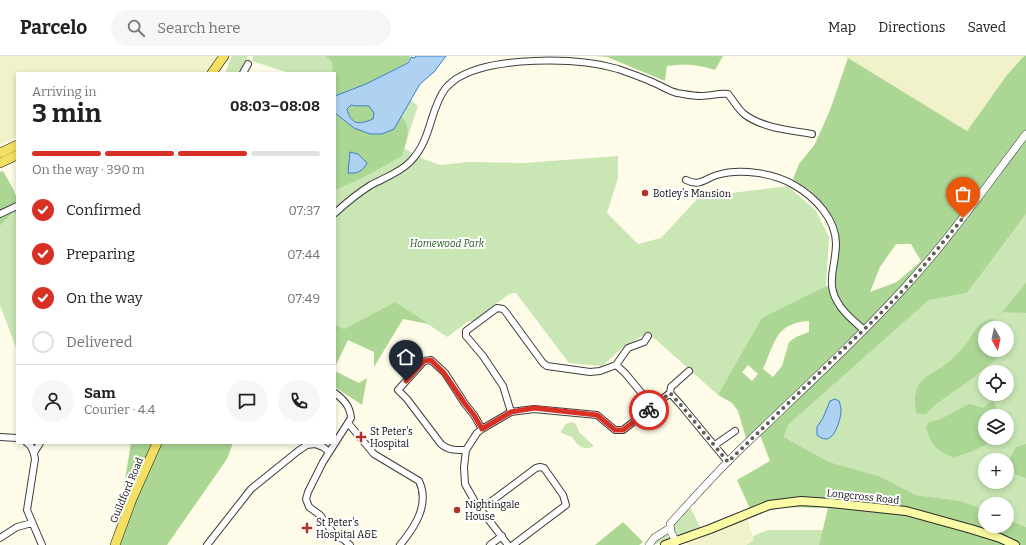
<!DOCTYPE html>
<meta charset="utf-8">
<style>
:root{--surface:#fff;--page:#f6f6f6;--text:#202124;--muted:#757577;--line:#e0e0e0;--accent:#d93025}
body{margin:0;font-family:Bitter,serif;background:var(--page);color:var(--text);height:100vh;display:flex;flex-direction:column;font-size:15px;white-space:nowrap}
*{box-sizing:border-box;margin:0}
p{font-size:13px;color:var(--muted)}
.icon{flex:none;width:22px;height:22px;fill:none;stroke:currentColor;stroke-width:2;stroke-linecap:round;stroke-linejoin:round}
.map{position:relative;flex:1;overflow:hidden}
.panel{position:absolute;left:16px;top:16px;width:320px;height:372px;display:flex;flex-direction:column;background:var(--surface);border-radius:0px;box-shadow:0 2px 6px #0003}
.panel>*{flex:none}
.needle{width:26px;rotate:171deg}
.buttons{position:absolute;left:978px;top:265px;display:grid;gap:8px}
.buttons a{display:grid;place-items:center;width:36px;height:36px;border-radius:50%;background:var(--surface);box-shadow:0 2px 6px #0003;font-size:20px}
.pin{position:absolute;display:grid;place-items:center;width:34px;height:34px;color:#fff;margin:-41px -17px;border-radius:50% 50% 50% 0;rotate:-45deg;box-shadow:0 0 4px #0007}
.pin .icon{rotate:45deg}
.courier{position:absolute;display:grid;place-items:center;width:40px;height:40px;margin:-20px;border:3px solid #d93025;border-radius:50%;background:#fff;color:#222;box-shadow:0 1px 5px #0007}
.summary em{font-style:normal;font-weight:700}
.summary div{display:flex;flex-direction:column-reverse}
.summary{display:flex;align-items:center;justify-content:space-between;height:68px;padding:0 16px}
h1{font-size:26px;font-weight:700;line-height:30px}
.bar{display:grid;grid-template-columns:repeat(4,1fr);gap:6px 4px;align-content:center;height:48px;padding:0 16px}
.bar i{height:5px;border-radius:3px;background:var(--line)}
.bar .current{background:var(--accent)}
.bar p{grid-column:span 4}
.line{display:flex;align-items:center;gap:10px;padding:0 16px;border-top:1px solid var(--line)}
.line div{flex:1}
.round{display:grid;place-items:center;flex:none;width:42px;height:42px;border-radius:21px;background:var(--page)}
ol{padding:0 16px;list-style:none}
li{display:flex;align-items:center;gap:12px;height:44px}
li p{margin-inline-start:auto}
li .icon{padding:4px;border-radius:50%;background:var(--accent);color:#fff;stroke-width:4}
li:last-child{color:var(--muted)}
li i{width:22px;height:22px;border:2px solid var(--line);border-radius:50%}
header{display:flex;align-items:center;gap:24px;box-sizing:border-box;height:56px;padding:0 20px;background:var(--surface);border-bottom:1px solid var(--line)}
header strong{font-size:19px}
nav{display:flex;gap:22px;margin-inline-start:auto;font-size:14px}
.search{width:280px;height:36px;background:var(--page);display:flex;align-items:center;gap:10px;box-sizing:border-box;padding:0 14px;border-radius:22px;color:var(--muted);font-size:15px}
.map>svg:first-child{display:block}
</style>
<header>
<strong>Parcelo</strong>
<div class="search"><svg class="icon" aria-label="search" viewBox="0 0 24 24"><circle cx="10" cy="10" r="6"/><path d="M15 15l6 6"/></svg>Search here</div>
<nav><a>Map</a><a>Directions</a><a>Saved</a></nav>
</header>
<div class="map">
<svg width="1026" height="489" viewBox="0 0 1026 489">
<rect width="100%" height="100%" fill="#fefce8"/>
<path fill="#f1f2ca" d="M 0,0 L 217,0 L 213,10 L 207,17 L 17,17 L 17,81 L 0,89 Z
M 843,0 L 1024,0 L 1007,19 L 967,75 Z
M 747,462 L 754,484 L 746,489 L 688,489 L 686,486 Z"/>
<path fill="#c9e6b4" fill-rule="evenodd" d="M 232,0 L 248,0 L 240,17 L 225,17 Z
M 253,0 L 410,0 L 407,7 L 381,21 L 418,50 L 404,92 L 421,102 L 440,109 L 468,106 L 524,107 L 618,100 L 618,122 L 607,157 L 638,188 L 661,182 L 699,141 L 788,130 L 816,155 L 829,181 L 826,230 L 763,263 L 718,339 L 653,281 L 647,277 L 622,292 L 602,310 L 569,307 L 516,237 L 509,238 L 474,265 L 469,265 L 447,281 L 395,246 L 344,273 L 335,268 L 335,17 L 289,17 L 252,5 Z
M 15,156 L 17,161 L 17,294 L 0,249 L 0,170 Z
M 1026,158 L 1026,471 L 1007,463 L 1007,448 L 985,448 L 985,454 L 961,445 L 916,439 L 879,420 L 829,406 L 784,381 L 788,369 L 929,244 L 967,237 ZM 985,272 L 1007,272 L 1007,294 L 985,294 ZM 985,316 L 1007,316 L 1007,338 L 985,338 ZM 985,360 L 1007,360 L 1007,382 L 985,382 ZM 985,404 L 1007,404 L 1007,426 L 985,426 Z
M 572,366 L 576,368 L 579,376 L 594,390 C 584,396 577,389 572,381 L 561,377 L 561,375 L 566,368 Z
M 690,451 L 701,473 L 682,480 L 676,478 L 673,473 L 674,467 Z
M 768,474 L 823,474 L 819,489 L 746,489 L 754,484 L 753,480 Z
M 666,477 L 669,484 L 652,489 Z"/>
<path fill="#abd694" fill-rule="evenodd" d="M 326,0 L 410,0 L 407,7 L 366,28 L 335,40 L 335,17 L 333,17 L 332,6 Z
M 596,0 L 723,0 L 715,14 C 697,8 685,8 667,10 L 665,25 L 607,1 Z
M 1024,0 L 1026,0 L 1026,158 L 967,237 L 929,244 L 788,369 L 784,381 L 829,406 L 879,420 L 916,439 L 961,445 L 985,454 L 985,470 L 1007,470 L 1007,463 L 1026,471 L 1026,489 L 819,489 L 828,452 L 783,451 L 753,459 L 737,424 L 770,405 L 760,379 L 746,382 L 738,355 L 732,347 L 718,339 L 762,262 L 826,230 L 835,232 L 837,174 L 824,149 L 811,135 L 793,123 L 799,108 L 815,88 L 830,54 L 848,2 L 967,75 L 1007,19 ZM 896,188 L 911,188 L 921,205 L 897,226 L 870,236 L 880,211 ZM 809,265 L 809,276 L 796,281 L 789,286 L 782,310 L 773,321 L 763,313 C 775,287 775,267 809,265 ZM 748,309 L 758,318 L 752,325 L 742,316 Z
M 351,49 C 357,51 363,49 369,49 L 375,57 L 373,63 C 359,69 351,69 347,52 Z
M 335,57 L 354,72 L 393,73 L 401,60 C 413,74 406,85 402,100 L 364,121 L 335,134 Z
M 3,115 C 9,126 22,143 15,155 L 17,155 L 17,161 L 14,156 L 0,170 L 0,116 Z
M 1026,227 L 1026,257 L 1004,256 L 1000,259 Z
M 395,246 L 429,268 L 403,263 L 374,311 L 374,296 L 348,284 L 335,311 L 335,268 L 344,273 Z
M 993,263 L 1005,272 L 985,272 L 985,294 L 1007,294 L 1007,273 L 1008,274 L 1010,288 L 1008,293 L 970,324 L 936,348 L 926,358 L 917,358 C 914,349 914,339 918,330 C 922,322 934,316 942,311 C 950,305 959,297 965,289 C 975,278 976,265 993,263 Z
M 335,315 L 359,327 L 367,322 L 362,349 L 335,331 Z
M 993,344 L 1000,360 L 985,360 L 985,382 L 995,382 C 983,393 968,396 954,402 C 937,394 931,390 926,371 L 929,366 L 939,364 L 969,348 L 983,352 Z
M 131,387 L 233,387 L 227,403 L 167,489 L 111,489 L 118,465 Z
M 1026,388 L 1026,422 L 1007,415 L 1007,408 L 1016,391 Z
M 623,466 L 643,486 L 639,489 L 595,489 Z"/>
<path fill="#afd2f3" stroke="#397fc7" fill-rule="evenodd" d="M 416,0 L 446,0 L 434,16 L 420,28 L 394,73 L 382,78 L 370,78 L 354,72 L 335,57 L 335,40 L 366,28 L 408,7 L 411,1 L 415,2 ZM 351,49 C 357,51 363,49 369,50 L 374,57 L 373,63 C 359,69 351,69 347,53 Z
M 350,96 L 358,98 L 367,107 C 363,115 357,118 348,117 Z
M 835,343 L 839,345 C 840,348 841,351 841,355 C 841,362 835,383 826,383 C 823,383 819,381 817,379 L 817,371 L 823,362 L 830,345 Z"/>
<g fill="none" stroke-linecap="round" stroke-linejoin="round">
<defs>
<path id="minor" d="M 243,17 L 248,8
M 686,124 C 700,131 704,123 717,119 C 740,112 774,117 794,129 C 815,141 836,163 836,188 C 836,208 826,227 837,245 C 843,257 854,265 864,274
M 335,157 C 346,147 358,137 371,129 C 384,122 399,117 410,106 C 432,84 429,55 445,33 C 448,29 452,26 456,23 C 491,0 577,1 618,13 C 629,17 641,21 652,26 C 660,29 669,35 677,37 C 684,38 693,40 701,40 C 710,40 719,37 728,38 C 733,44 738,53 744,58 C 762,72 789,74 812,78
M 0,158 L 17,150
M 616,309 L 628,292 L 644,286 L 648,280
M 335,337 C 344,344 350,350 351,362 L 323,406 L 308,436 L 306,443 L 309,451 L 320,459 L 336,481 L 343,483 L 350,489
M 670,337 L 671,331 L 689,315
M 511,356 L 503,330 L 483,300 L 466,280 L 466,275 L 497,252 L 503,253 L 505,255 L 543,307 L 547,310 L 590,316 L 600,315 L 616,309 L 625,317 L 653,351
M 348,367 L 374,398 L 419,425 C 430,448 415,471 400,489
M 0,381 L 17,382
M 27,387 C 33,390 34,398 35,403 L 27,454 L 42,489
M 715,389 L 735,375
M 466,394 C 457,394 449,395 441,388 L 407,343 L 398,334 L 424,305 L 431,304 L 445,317 L 465,348 L 474,359 L 482,373
M 34,397 L 40,387
M 481,453 L 536,412 L 540,411 L 544,412 L 563,439 L 566,449 L 513,489
M 0,482 L 17,471 L 32,467
M 207,489 L 251,433 L 298,395 L 307,389 L 315,388 L 323,391 L 329,396
M 490,489 L 502,480
M 508,489 L 475,446 L 465,428 L 464,411 L 466,394 L 477,377 L 482,373 L 511,356 L 534,353 L 597,359 L 615,374 L 623,374 L 670,337 L 680,348 L 728,406"/>
<path id="tertiary" d="M 676,486 L 671,476 L 670,468 C 695,440 721,411 749,385 C 802,334 857,284 906,230 C 950,182 987,129 1026,78
M 649,489 L 654,482 L 670,472"/>
<path id="secondary" d="M 665,489 L 710,473 L 769,449 L 801,445 L 831,447 L 906,455 L 971,473 L 1000,482 L 1015,489"/>
<path id="primary" d="M 212,17 L 224,0
M 0,97 L 17,89
M 0,107 L 17,99
M 115,489 L 132,443 L 157,387"/>
</defs>
<use href="#minor" stroke="#3d3d3d" stroke-width="8"/>
<use href="#tertiary" stroke="#3d3d3d" stroke-width="8"/>
<use href="#secondary" stroke="#2c2c2c" stroke-width="10"/>
<use href="#primary" stroke="#1b1b1b" stroke-width="10"/>
<use href="#minor" stroke="#fff" stroke-width="6"/>
<use href="#tertiary" stroke="#fff" stroke-width="7"/>
<use href="#secondary" stroke="#fcfba5" stroke-width="8"/>
<use href="#primary" stroke="#f3df63" stroke-width="9"/>
</g>
<g fill="none" stroke-linecap="round" stroke-linejoin="round">
<path stroke="#5f5f58" stroke-width="4" stroke-dasharray="0 7.2" d="M 649,354 L 670,337 L 680,348 L 728,406 L 886,252 L 907,230 L 963,162"/>
<path stroke="#d93025" stroke-width="5" d="M 406,325 L 424,305 L 431,304 L 444,317 L 465,348 L 474,359 L 482,373 L 511,356 L 534,352 L 597,359 L 615,374 L 623,374 L 649,354"/>
</g>
<g fill="#b33129" stroke="#fff" stroke-width="1.5">
<circle cx="645" cy="137" r="4"/>
<path d="M359 375h4v4h4v4h-4v4h-4v-4h-4v-4h4z"/>
<circle cx="457" cy="454" r="4"/>
<path d="M305 466h4v4h4v4h-4v4h-4v-4h-4v-4h4z"/>
</g>
<g text-anchor="middle" stroke-width="4" stroke-linejoin="round" paint-order="stroke">
<g font-size="10" fill="#0a0a0a" stroke="#fff" text-anchor="start">
<text x="653" y="141">Botley's Mansion</text>
<text x="370" y="379">St Peter's<tspan x="370" dy="12">Hospital</tspan></text>
<text x="465" y="452">Nightingale<tspan x="465" dy="12">House</tspan></text>
<text x="316" y="470">St Peter's<tspan x="316" dy="12">Hospital A&amp;E</tspan></text>
</g>
<g font-size="10" font-style="italic" fill="#255e1e" stroke="#fff">
<text x="447" y="191">Homewood Park</text>
</g>
<g font-size="10" fill="#0a0a0a" stroke="#fff">
<text transform="translate(126 434) rotate(-67)" y="4">Guildford Road</text>
<text transform="translate(863 440) rotate(6)" y="4">Longcross Road</text>
</g>
</g>
</svg>
<div class="buttons">
<a><svg class="needle" viewBox="-14 -14 28 28"><path d="M0-13l5 13h-10z" fill="#e53935"/><path d="M0 13l5-13h-10z" fill="#757577"/></svg></a>
<a><svg class="icon" aria-label="locate" viewBox="0 0 24 24"><circle cx="12" cy="12" r="6"/><path d="M12 2v4M12 18v4M2 12h4M18 12h4"/></svg></a>
<a><svg class="icon" aria-label="layers" viewBox="0 0 24 24"><path d="M12 4l9 5-9 5-9-5zM3 14l9 5 9-5"/></svg></a>
<a>+</a>
<a>−</a>
</div>
<div class="pin" style="left:963px;top:162px;background:#ea580c"><svg class="icon" aria-label="bag" viewBox="0 0 24 24"><path d="M5 8h14l-1 12H6zM9 8a3 3 0 0 1 6 0"/></svg></div>
<div class="pin" style="left:406px;top:325px;background:#1f2937"><svg class="icon" aria-label="home" viewBox="0 0 24 24"><path d="M3 11l9-7 9 7M6 9v11h12V9"/></svg></div>
<div class="courier" style="left:649px;top:354px"><svg class="icon" aria-label="bike" viewBox="0 0 24 24"><circle cx="6" cy="16" r="4"/><circle cx="18" cy="16" r="4"/><path d="M6 16l4-8h5l3 8M10 8l3 8H6M13 5h3"/></svg></div>
<section class="panel">
<div class="summary"><div><h1>3 min</h1><p>Arriving in</p></div><em>08:03–08:08</em></div>
<div class="bar"><i class="current"></i><i class="current"></i><i class="current"></i><i></i><p>On the way · 390 m</p></div>
<ol>
<li><svg class="icon" aria-label="check" viewBox="0 0 24 24"><path d="M5 12l5 5 9-10"/></svg>Confirmed<p>07:37</p></li>
<li><svg class="icon" aria-label="check" viewBox="0 0 24 24"><path d="M5 12l5 5 9-10"/></svg>Preparing<p>07:44</p></li>
<li><svg class="icon" aria-label="check" viewBox="0 0 24 24"><path d="M5 12l5 5 9-10"/></svg>On the way<p>07:49</p></li>
<li><i></i>Delivered</li>
</ol>
<div class="line" style="height:72px"><a class="round"><svg class="icon" aria-label="person" viewBox="0 0 24 24"><circle cx="12" cy="8" r="4"/><path d="M4 21q1-7 8-7t8 7"/></svg></a><div><b>Sam</b><p>Courier · 4.4</p></div><a class="round"><svg class="icon" aria-label="chat" viewBox="0 0 24 24"><path d="M4 5h16v11H9l-5 4z"/></svg></a><a class="round"><svg class="icon" aria-label="phone" viewBox="0 0 24 24"><path d="M5 4h4l2 5-3 2q2 4 5 5l2-3 5 2v4C11 20 4 13 5 4z"/></svg></a></div>
</section>
</div>
